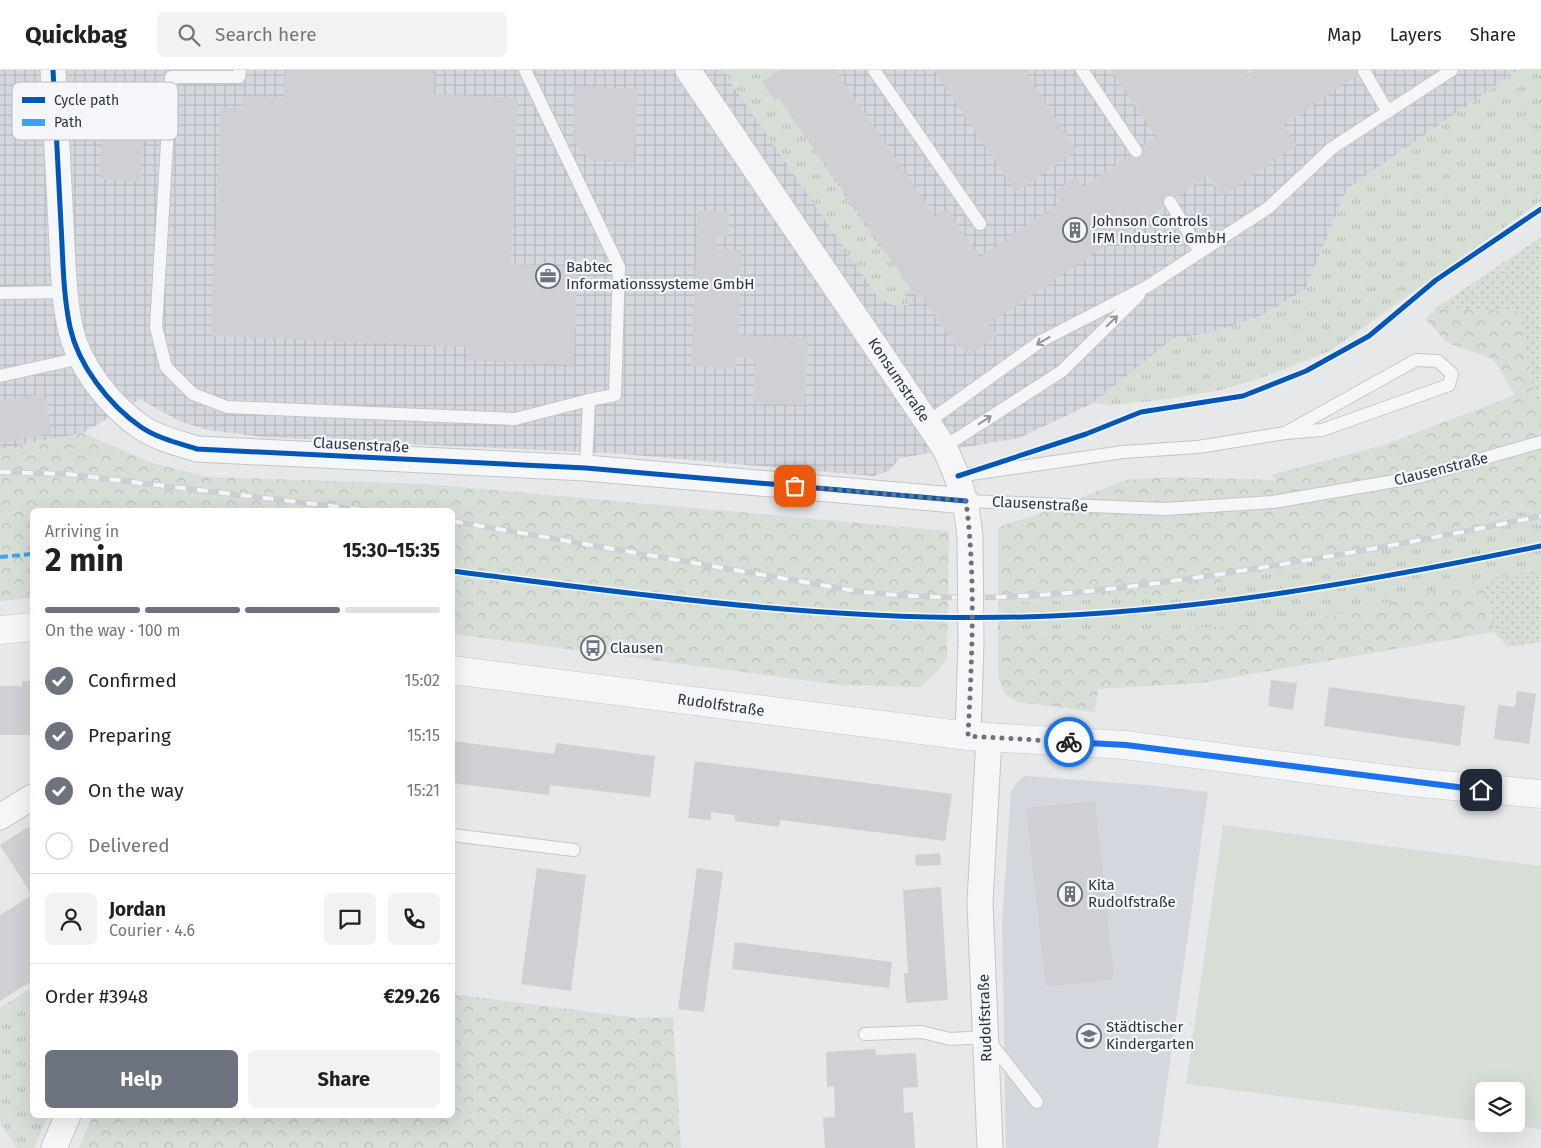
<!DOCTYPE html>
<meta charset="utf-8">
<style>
:root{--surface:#fff;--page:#f2f2f2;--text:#202124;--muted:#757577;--line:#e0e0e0;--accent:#6c737f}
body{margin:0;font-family:"Fira Sans",sans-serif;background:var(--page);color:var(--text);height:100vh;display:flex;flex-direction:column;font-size:19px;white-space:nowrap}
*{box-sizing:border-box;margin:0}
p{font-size:16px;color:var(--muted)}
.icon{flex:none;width:28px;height:28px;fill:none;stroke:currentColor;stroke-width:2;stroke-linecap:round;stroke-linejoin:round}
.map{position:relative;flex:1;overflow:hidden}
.sheet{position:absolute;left:30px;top:438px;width:425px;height:610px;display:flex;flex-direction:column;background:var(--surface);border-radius:8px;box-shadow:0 5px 20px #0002}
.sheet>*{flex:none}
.tools{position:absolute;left:1475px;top:1012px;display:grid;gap:10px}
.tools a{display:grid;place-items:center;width:50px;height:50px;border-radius:8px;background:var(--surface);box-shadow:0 5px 20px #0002;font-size:25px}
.pin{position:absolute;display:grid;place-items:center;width:42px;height:42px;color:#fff;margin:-21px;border-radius:10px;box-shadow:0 2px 8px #0006}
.courier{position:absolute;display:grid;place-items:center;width:50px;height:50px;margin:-25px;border:4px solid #1a73e8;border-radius:50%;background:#fff;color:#222;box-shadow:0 1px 6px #0007}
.overview em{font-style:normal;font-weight:700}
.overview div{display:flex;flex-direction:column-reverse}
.overview{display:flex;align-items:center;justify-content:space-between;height:85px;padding:0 15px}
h1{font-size:32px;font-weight:700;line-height:38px}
.bar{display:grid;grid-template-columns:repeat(4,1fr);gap:8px 5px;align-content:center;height:60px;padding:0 15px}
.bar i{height:6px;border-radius:4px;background:var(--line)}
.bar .on{background:var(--accent)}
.bar p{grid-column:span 4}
.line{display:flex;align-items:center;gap:12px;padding:0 15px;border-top:1px solid var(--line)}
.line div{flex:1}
.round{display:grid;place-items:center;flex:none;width:52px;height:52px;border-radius:8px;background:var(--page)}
ol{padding:0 15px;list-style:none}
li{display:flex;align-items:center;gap:15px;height:55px}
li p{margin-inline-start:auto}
li .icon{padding:5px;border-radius:50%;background:var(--accent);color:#fff;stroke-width:4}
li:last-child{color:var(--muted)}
li i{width:28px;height:28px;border:2px solid var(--line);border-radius:50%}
.primary-button{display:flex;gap:10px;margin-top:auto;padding:10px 15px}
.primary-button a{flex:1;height:58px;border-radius:8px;background:var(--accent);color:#fff;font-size:20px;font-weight:700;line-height:58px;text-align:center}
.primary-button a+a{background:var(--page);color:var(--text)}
header{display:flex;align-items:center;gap:30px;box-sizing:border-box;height:70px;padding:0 25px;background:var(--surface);border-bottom:1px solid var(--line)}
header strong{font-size:24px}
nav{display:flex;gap:28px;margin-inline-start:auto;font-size:18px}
.search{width:350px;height:45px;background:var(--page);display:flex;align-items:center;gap:12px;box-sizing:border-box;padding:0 18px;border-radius:8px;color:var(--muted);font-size:19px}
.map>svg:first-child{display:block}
</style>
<header>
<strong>Quickbag</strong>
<div class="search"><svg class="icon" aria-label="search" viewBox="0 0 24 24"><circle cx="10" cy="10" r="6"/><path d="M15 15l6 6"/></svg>Search here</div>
<nav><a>Map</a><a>Layers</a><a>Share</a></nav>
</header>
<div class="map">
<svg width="1541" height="1078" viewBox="0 0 1541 1078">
<defs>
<pattern id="industrial-grid" width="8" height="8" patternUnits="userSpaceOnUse" patternTransform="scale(1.25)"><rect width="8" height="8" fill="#d4d7dd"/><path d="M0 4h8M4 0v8" fill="none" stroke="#b6b9bf"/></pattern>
<pattern id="grass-tufts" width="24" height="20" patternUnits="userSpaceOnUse" patternTransform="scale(1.25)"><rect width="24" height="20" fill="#d6ded6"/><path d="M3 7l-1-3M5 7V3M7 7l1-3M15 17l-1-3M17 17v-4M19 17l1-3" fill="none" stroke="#b8bfb9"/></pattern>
<pattern id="forest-crowns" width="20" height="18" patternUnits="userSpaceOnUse" patternTransform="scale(1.25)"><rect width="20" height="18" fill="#d6ded6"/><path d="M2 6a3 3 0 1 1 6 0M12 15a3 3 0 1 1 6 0" fill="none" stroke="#b8bfb9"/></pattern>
<pattern id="park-dots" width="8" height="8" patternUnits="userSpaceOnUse" patternTransform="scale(1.25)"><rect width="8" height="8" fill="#d6ded6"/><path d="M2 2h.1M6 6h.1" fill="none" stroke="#b8bfb9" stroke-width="1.8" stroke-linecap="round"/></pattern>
</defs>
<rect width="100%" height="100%" fill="#e6e8ea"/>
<path fill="#d4d7dd" d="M 1024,706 L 1147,715 L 1208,722 L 1158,1078 L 1006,1078 L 1002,855 L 1011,722 L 1017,712 Z"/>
<path fill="url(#industrial-grid)" d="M 0,0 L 1518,0 L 1347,119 L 1305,220 L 1259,247 L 1211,263 L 1174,268 L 1093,333 L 1019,368 L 900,388 L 889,401 L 873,406 L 623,384 L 263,367 L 208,360 L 179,351 L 140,329 L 83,363 L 0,379 Z"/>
<path fill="url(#grass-tufts)" d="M 722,0 L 780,0 L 762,12 L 775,30 L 779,28 L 882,181 L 885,180 L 911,218 L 905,223 L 909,235 C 895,237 887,235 877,226 Z
M 1518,0 L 1541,0 L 1541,131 L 1330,281 L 1264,307 L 1221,320 L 1160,330 L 1110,335 L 1093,333 L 1174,268 L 1211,263 L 1259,247 L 1305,220 L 1347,119 Z
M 1541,437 L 1541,499 L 1308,551 L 1159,560 L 998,565 L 998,533 L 1167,526 Z
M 32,917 L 32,1045 L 48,1045 L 34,1078 L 17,1078 L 0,1052 L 0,938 Z"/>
<path fill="url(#forest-crowns)" d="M 1436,238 L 1520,241 L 1532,317 L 1541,341 L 1541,437 L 1167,526 L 998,533 L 998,457 L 1037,445 L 1126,410 L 1174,407 L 1276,410 L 1271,405 L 1384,375 L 1515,325 L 1493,289 L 1448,273 L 1425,249 Z
M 83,363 L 152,393 L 208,407 L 426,414 L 949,461 L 947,587 L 935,604 L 920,617 L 842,615 L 453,564 L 452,440 L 32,440 L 32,528 L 0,531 L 0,379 Z
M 1483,510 L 1494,562 L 1200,613 L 1098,619 L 1095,642 L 1018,632 L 1005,624 L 998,607 L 998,565 L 1159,560 L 1308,551 Z
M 453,924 L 638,948 L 673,947 L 681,1078 L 79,1078 L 93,1045 L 452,1045 Z"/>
<path fill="url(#park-dots)" d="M 1541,167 L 1541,341 L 1532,317 L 1520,241 L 1436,238 Z
M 1541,499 L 1541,572 L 1508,577 L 1494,562 L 1483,510 Z"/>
<path fill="#d6ded6" d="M 1223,755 L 1541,796 L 1541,1059 L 1498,1054 L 1516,1054 L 1516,1021 L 1484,1021 L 1484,1052 L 1186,1014 Z"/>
<path fill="#ced0d3" d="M 285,0 L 435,0 L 434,24 L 518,28 L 511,194 L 578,197 L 574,295 L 468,290 L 468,277 L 211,266 L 221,38 L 242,39 L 243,26 L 284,28 Z
M 780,0 L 835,0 L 935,146 L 947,139 L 980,187 L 1061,132 L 1054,122 L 1076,107 L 1083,117 L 1156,67 L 1111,0 L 1244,0 L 1247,6 L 1256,0 L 1365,0 L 1284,55 L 1297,75 L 1222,126 L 1208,106 L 989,254 L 997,266 L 968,285 L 960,274 L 956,277 L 922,226 L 918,229 L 779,28 L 775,30 L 762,12 Z
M 934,0 L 1024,0 L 1077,81 L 1016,122 Z
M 575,16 L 638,19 L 634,93 L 592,91 L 573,71 Z
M 104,28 L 145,30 L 141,111 L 100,109 Z
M 698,141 L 729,142 L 728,167 L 717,166 L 716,179 L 742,180 L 738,265 L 808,268 L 805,335 L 753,333 L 755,288 L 737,288 L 736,298 L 691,296 Z
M 44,323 L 52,363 L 0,373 L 0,331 Z
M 1271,610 L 1297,613 L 1293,640 L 1268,636 Z
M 22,611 L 32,611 L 32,665 L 0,665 L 0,616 L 22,616 Z
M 1329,617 L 1465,636 L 1460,676 L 1324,656 Z
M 1517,621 L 1536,624 L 1529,674 L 1494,669 L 1498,635 L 1515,637 Z
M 452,671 L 554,684 L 556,673 L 655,686 L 650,727 L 550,715 L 549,725 L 452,713 Z
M 695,691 L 952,724 L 945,771 L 780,750 L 779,757 L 735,751 L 735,745 L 711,742 L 711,750 L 688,748 Z
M 1095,731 L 1114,909 L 1046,917 L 1026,738 Z
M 28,757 L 32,765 L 32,911 L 0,931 L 0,845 L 32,825 L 0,775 Z
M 940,783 L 941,795 L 916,796 L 915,785 Z
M 537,798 L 586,805 L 571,921 L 521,914 Z
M 697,798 L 723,802 L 704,942 L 678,939 Z
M 941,817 L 948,930 L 906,933 L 904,903 L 908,903 L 903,820 Z
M 735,872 L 892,892 L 889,918 L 732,899 Z
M 875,979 L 876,985 L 916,983 L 918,1017 L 903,1018 L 904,1043 L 913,1042 L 915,1078 L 825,1078 L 823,1048 L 835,1047 L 834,1016 L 827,1017 L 826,982 Z"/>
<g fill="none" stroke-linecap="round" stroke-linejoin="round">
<defs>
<path id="service" d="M 240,0 L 239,7 L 171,7 L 156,257 L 166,297 L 193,324 L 227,337 L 515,349 L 589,330
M 525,0 L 619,197 L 615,325 L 589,330 L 586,398
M 874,0 L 980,154
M 1082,0 L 1136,81
M 1364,1 L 1388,42
M 1170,132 L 1200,182
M 0,223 L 65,222
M 0,306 L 81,288
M 928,352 L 1041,271 L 1148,216 L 1268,138 L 1332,78 L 1452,0
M 944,377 L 1062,301 L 1139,225
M 958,406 L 1123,382 L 1198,377 L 1285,363 L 1416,290 L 1438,291 L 1452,304 L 1449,315 L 1322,360 L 1285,363
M 966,431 L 1165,439 L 1273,432 L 1418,407 L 1541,372
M 452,765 L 574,780
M 865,964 L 922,962 L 950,969 L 986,967 L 1037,1032"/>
<path id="minor" d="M 53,0 C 56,52 58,103 61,155 C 63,189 63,224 70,257 C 78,295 109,335 141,357 C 157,368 178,373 197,379 L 586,398 L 966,431
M 688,0 L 944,377 C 960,410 966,429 970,466
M 968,666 L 971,572
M 989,668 L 980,832 L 990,1078
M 0,747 L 32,727
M 54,1078 L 68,1045"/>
<path id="tertiary" d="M 0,560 L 32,557
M 452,600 L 968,666 L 1125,675 L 1410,712 L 1541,724"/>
</defs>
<use href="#service" stroke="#c4c6c8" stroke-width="14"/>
<use href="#minor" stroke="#c4c6c8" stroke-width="27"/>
<use href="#tertiary" stroke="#c4c6c8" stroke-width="29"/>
<use href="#service" stroke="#f5f6f7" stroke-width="12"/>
<use href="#minor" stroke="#f5f6f7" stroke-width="25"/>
<use href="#tertiary" stroke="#f5f6f7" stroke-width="28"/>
<defs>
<path id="rail" d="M 0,402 L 67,404 L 364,440
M 452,451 L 856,521 C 986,537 1111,521 1240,501 C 1341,485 1441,467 1541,446"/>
</defs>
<use href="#rail" stroke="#cecfd2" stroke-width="5.5"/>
<use href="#rail" stroke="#f4f6f9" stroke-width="4" stroke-dasharray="11" stroke-linecap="butt"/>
<defs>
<path id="minor-bridge" d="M 970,466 L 971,572"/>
</defs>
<use href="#minor-bridge" stroke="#c4c6c8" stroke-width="27" stroke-linecap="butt"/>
<use href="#minor-bridge" stroke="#f5f6f7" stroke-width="25"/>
<path stroke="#3ea3ec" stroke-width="4" stroke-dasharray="8 4" stroke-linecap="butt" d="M 0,487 L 32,484"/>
<defs>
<path id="cycleway" d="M 53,0 C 56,52 58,103 61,155 C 63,189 63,224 70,257 C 78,295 109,335 141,357 C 157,368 178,373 197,379 L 586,398 L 966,431
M 958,406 L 1086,364 L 1141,342 L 1243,326 L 1306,301 L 1369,266 L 1436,210 L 1541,139
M 452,501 C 642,525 831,552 1023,547 C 1197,542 1371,511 1541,476"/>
</defs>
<use href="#cycleway" stroke="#f4f6f9" stroke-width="8"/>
<use href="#cycleway" stroke="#0057b8" stroke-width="5"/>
</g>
<defs><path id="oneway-shaft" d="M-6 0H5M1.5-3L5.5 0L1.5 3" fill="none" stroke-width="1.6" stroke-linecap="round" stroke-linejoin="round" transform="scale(1.25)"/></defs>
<g stroke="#90959e">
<use href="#oneway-shaft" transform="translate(1112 251) rotate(-44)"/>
<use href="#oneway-shaft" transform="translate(1043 271) rotate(149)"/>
<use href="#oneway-shaft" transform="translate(985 350) rotate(-33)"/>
</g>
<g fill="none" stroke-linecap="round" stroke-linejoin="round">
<path stroke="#6c737f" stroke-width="5" stroke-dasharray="0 9" d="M 795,416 L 966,431 C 976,508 972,588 968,666 L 1069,672"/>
<path stroke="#1a73e8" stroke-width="6" d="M 1069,672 L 1126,675 L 1481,720"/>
</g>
<defs>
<symbol id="building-ring" viewBox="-11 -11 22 22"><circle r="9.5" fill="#f4f6f9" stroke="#6c737f" stroke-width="1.5"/><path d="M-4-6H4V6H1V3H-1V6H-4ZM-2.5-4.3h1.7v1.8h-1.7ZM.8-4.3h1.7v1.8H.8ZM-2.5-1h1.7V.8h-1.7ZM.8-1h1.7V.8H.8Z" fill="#6c737f"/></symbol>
<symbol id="office-ring" viewBox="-11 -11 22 22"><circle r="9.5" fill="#f4f6f9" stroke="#6c737f" stroke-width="1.5"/><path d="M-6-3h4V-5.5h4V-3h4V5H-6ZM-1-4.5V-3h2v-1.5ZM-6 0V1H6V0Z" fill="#6c737f"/></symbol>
<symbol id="bus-ring" viewBox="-11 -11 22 22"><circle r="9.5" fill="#f4f6f9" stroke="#6c737f" stroke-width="1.5"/><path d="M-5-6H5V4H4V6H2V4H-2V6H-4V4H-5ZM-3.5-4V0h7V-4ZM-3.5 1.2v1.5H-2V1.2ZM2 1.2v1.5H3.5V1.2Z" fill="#6c737f"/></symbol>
<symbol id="school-ring" viewBox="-11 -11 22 22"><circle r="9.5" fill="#f4f6f9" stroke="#6c737f" stroke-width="1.5"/><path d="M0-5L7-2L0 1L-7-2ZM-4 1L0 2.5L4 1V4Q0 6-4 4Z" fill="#6c737f"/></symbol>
</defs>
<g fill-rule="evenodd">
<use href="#building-ring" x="1061" y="146" width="28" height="28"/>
<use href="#office-ring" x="534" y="192" width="28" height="28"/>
<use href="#bus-ring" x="579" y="564" width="28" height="28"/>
<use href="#building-ring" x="1056" y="810" width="28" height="28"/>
<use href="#school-ring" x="1075" y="952" width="28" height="28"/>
</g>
<g text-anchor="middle" stroke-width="4.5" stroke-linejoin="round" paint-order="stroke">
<g font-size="15" fill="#2b3445" stroke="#f4f6f9" text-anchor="start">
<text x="1092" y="156">Johnson Controls<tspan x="1092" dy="17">IFM Industrie GmbH</tspan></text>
<text x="566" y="202">Babtec<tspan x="566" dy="17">Informationssysteme GmbH</tspan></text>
<text x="610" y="583">Clausen</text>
<text x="1088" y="820">Kita<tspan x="1088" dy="17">Rudolfstraße</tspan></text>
<text x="1106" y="962">Städtischer<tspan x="1106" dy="17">Kindergarten</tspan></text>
</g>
<g font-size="15" fill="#2b3445" stroke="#f4f6f9">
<text transform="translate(899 310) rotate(56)" y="5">Konsumstraße</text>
<text transform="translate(361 375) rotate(3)" y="5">Clausenstraße</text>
<text transform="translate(1441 399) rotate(-14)" y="5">Clausenstraße</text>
<text transform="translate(1040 434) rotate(3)" y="5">Clausenstraße</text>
<text transform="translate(721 635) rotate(8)" y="5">Rudolfstraße</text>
<text transform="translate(985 948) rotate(-92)" y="5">Rudolfstraße</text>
</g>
</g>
<rect x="12" y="12" width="166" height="58" rx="8" fill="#f4f6f9" stroke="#b8bcc3" stroke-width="1"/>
<rect x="22" y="27" width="23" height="6" fill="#0057b8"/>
<rect x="22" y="49" width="23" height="7" fill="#3ea3ec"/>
<g font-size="14" fill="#2b3445">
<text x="54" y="35">Cycle path</text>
<text x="54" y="57">Path</text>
</g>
</svg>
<div class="tools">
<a><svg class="icon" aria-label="layers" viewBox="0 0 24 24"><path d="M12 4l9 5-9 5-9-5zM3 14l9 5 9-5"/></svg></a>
</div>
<div class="pin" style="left:795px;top:416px;background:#ea580c"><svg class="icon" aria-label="bag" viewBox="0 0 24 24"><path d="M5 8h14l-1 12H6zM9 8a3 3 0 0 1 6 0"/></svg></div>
<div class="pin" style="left:1481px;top:720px;background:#1f2937"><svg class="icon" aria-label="home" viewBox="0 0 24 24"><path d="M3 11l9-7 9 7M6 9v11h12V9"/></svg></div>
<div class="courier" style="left:1069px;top:672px"><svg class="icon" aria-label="bike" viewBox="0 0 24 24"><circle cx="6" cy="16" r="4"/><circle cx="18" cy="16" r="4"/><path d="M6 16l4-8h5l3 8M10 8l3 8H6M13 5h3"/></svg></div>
<section class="sheet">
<div class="overview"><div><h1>2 min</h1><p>Arriving in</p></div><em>15:30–15:35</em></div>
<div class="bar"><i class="on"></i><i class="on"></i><i class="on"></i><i></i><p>On the way · 100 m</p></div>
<ol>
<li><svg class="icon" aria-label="check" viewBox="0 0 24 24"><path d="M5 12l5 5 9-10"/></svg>Confirmed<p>15:02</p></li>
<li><svg class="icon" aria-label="check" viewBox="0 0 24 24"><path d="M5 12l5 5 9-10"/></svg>Preparing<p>15:15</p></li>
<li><svg class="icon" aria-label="check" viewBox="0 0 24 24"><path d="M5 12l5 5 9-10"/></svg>On the way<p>15:21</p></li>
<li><i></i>Delivered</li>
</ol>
<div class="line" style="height:90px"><a class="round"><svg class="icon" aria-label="person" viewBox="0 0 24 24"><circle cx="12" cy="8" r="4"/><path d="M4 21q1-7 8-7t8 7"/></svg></a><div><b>Jordan</b><p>Courier · 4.6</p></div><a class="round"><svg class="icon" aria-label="chat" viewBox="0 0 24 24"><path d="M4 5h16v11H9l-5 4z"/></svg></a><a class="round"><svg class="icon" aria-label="phone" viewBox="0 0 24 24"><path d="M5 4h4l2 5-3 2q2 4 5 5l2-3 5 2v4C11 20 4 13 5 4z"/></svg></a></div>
<div class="line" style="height:65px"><div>Order #3948</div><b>€29.26</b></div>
<div class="primary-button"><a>Help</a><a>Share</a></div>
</section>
</div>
